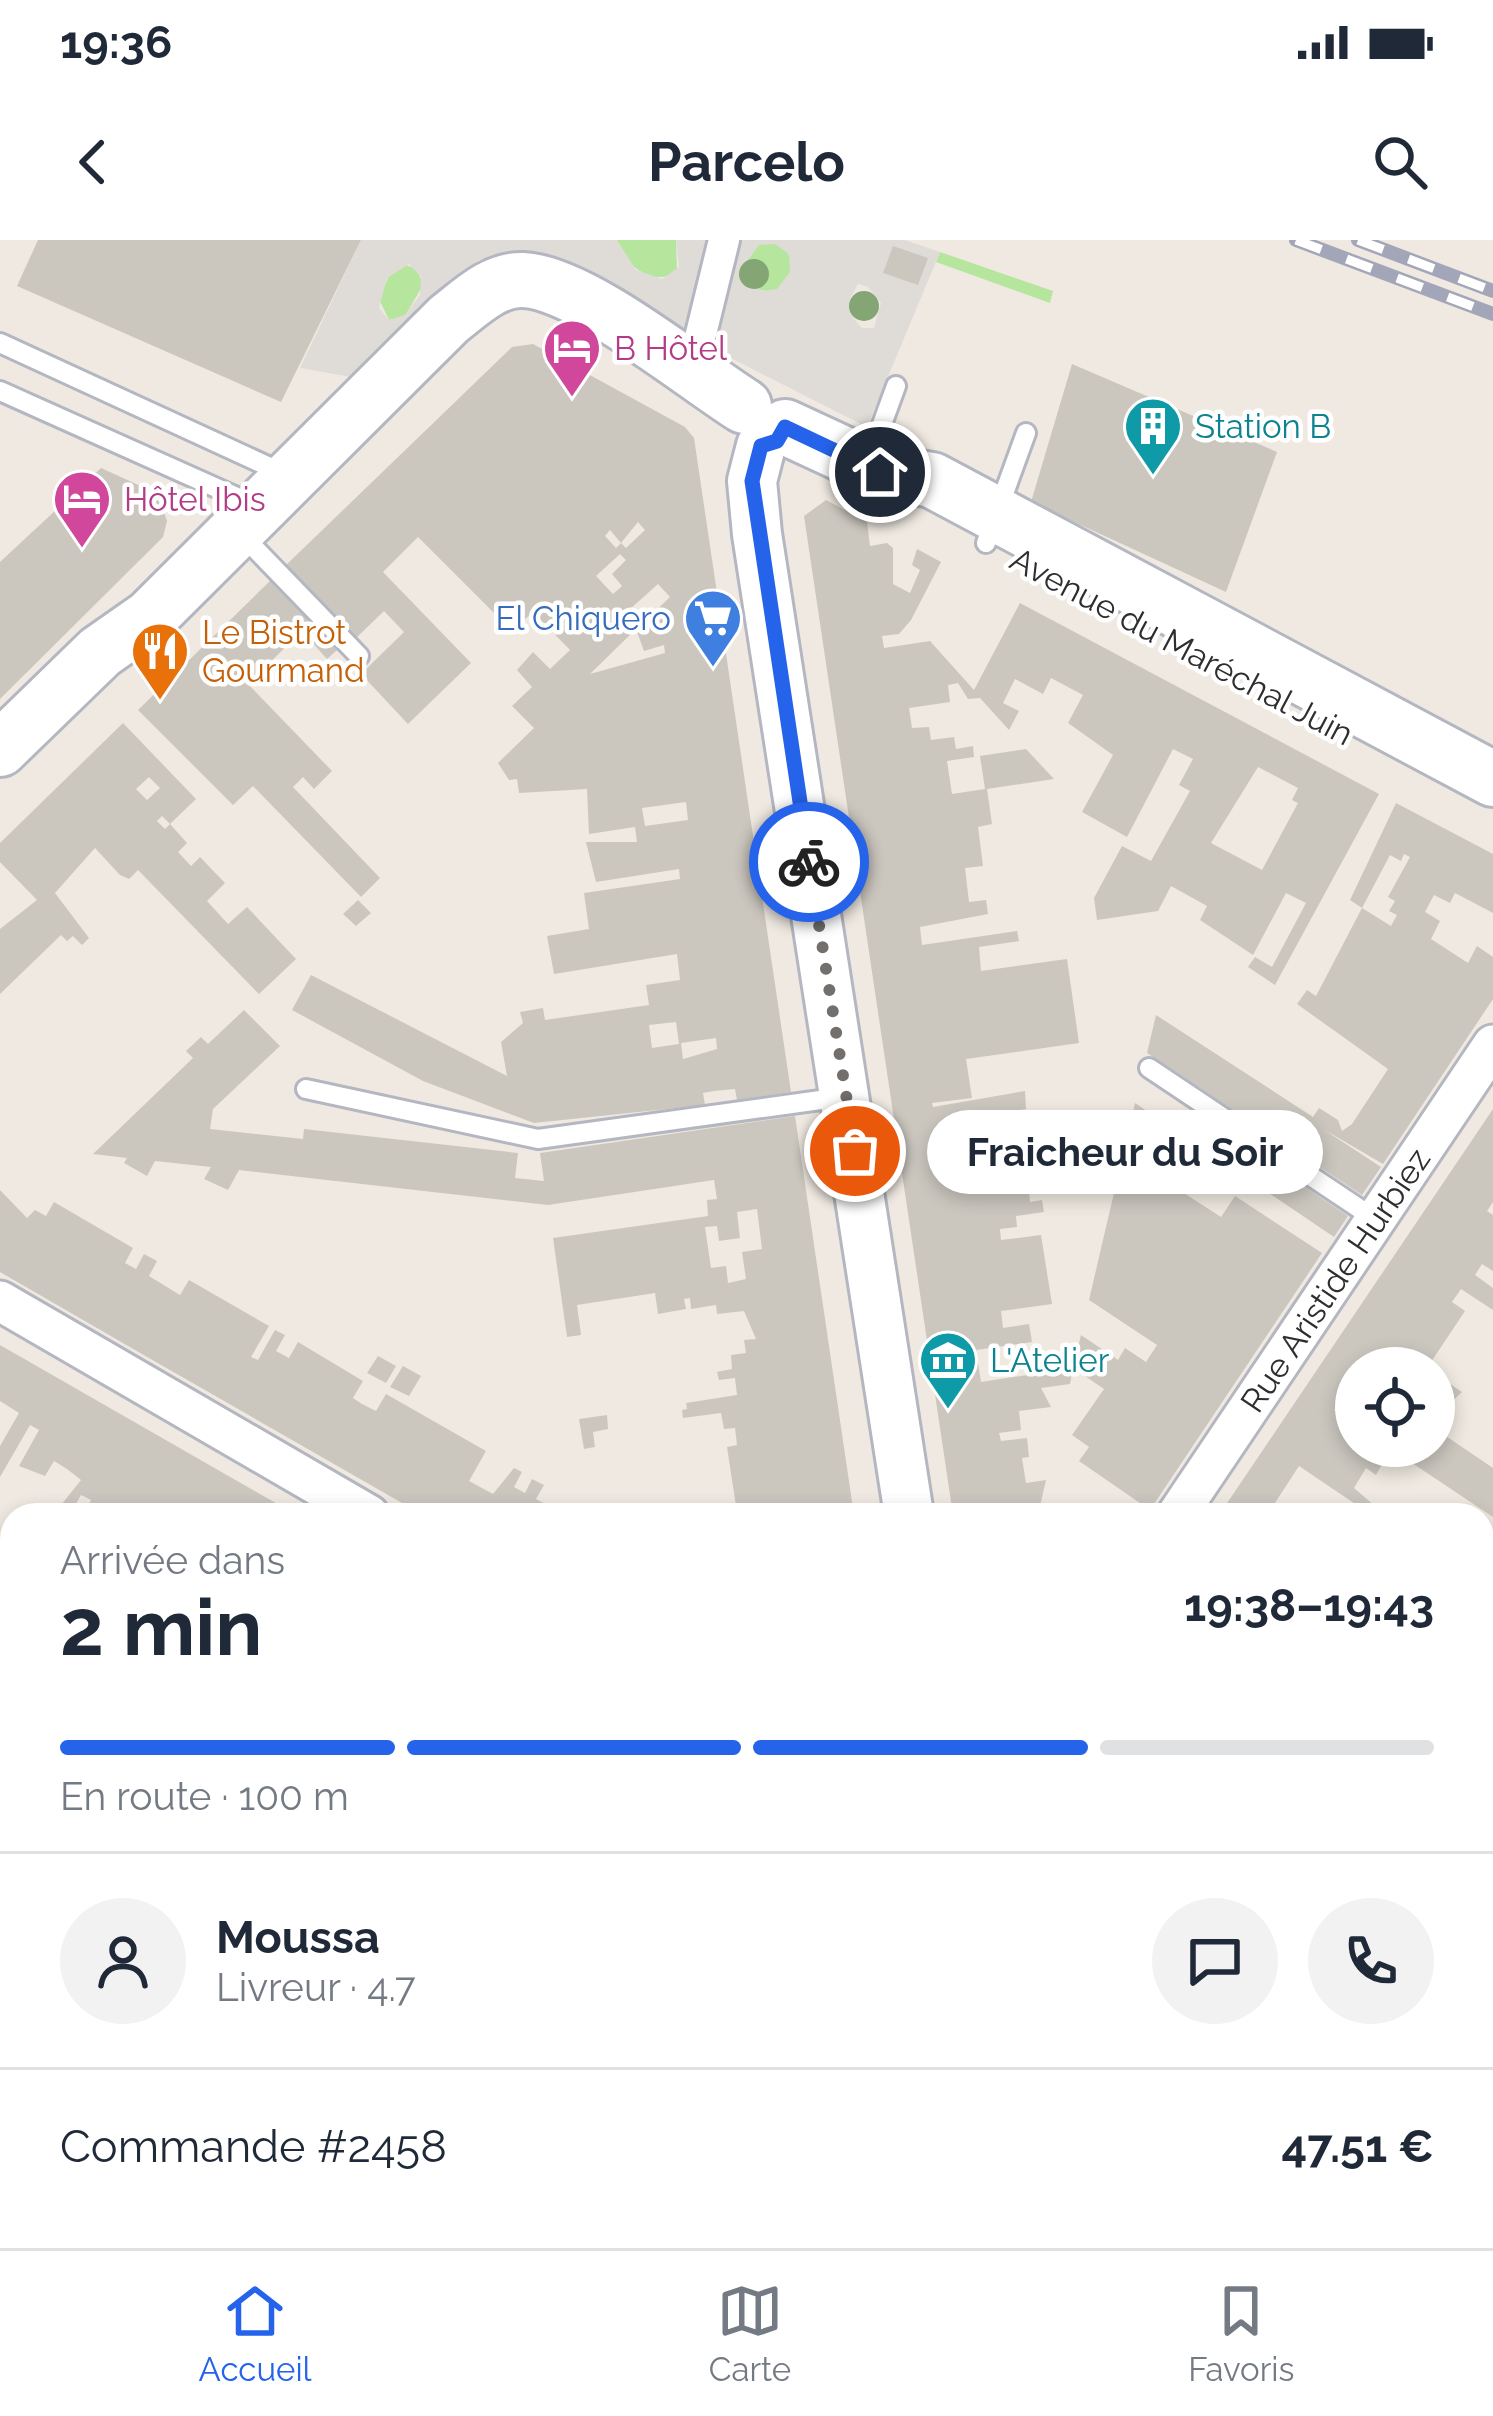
<!DOCTYPE html>
<html lang="fr">
<meta charset="utf-8">
<style>
:root{--surface:#fff;--page:#f2f2f3;--text:#1f2937;--muted:#747a83;--line:#e0e1e3;--accent:#2563eb}
body{margin:0;font-family:Raleway,sans-serif;background:var(--page);color:var(--text);height:100vh;display:flex;flex-direction:column;font-size:45px;white-space:nowrap}
*{box-sizing:border-box;margin:0}
p{font-size:39px;color:var(--muted)}
.icon{flex:none;width:66px;height:66px;fill:none;stroke:currentColor;stroke-width:2;stroke-linecap:round;stroke-linejoin:round}
.map{position:relative;flex:1;overflow:hidden}
.drawer{position:absolute;left:0px;top:1263px;width:1494px;height:747px;display:flex;flex-direction:column;background:var(--surface);border-radius:36px 36px 0 0;box-shadow:0 6px 18px #0003}
.drawer>*{flex:none}
.controls{position:absolute;left:1335px;top:1107px;display:grid;gap:24px}
.controls a{display:grid;place-items:center;width:120px;height:120px;border-radius:50%;background:var(--surface);box-shadow:0 6px 18px #0003;font-size:60px}
.pin{position:absolute;display:grid;place-items:center;width:102px;height:102px;color:#fff;margin:-51px;border:6px solid #fff;border-radius:50%;box-shadow:0 3px 12px #0007}
.courier{position:absolute;display:grid;place-items:center;width:120px;height:120px;margin:-60px;border:9px solid #2563eb;border-radius:50%;background:#fff;color:#222;box-shadow:0 3px 15px #0007}
.bubble{position:absolute;height:84px;border-radius:42px;background:var(--surface);box-shadow:0 6px 18px #0003;font-size:39px;font-weight:700;line-height:84px;text-align:center}
.overview em{font-style:normal;font-weight:700}
.overview div{display:flex;flex-direction:column-reverse}
.overview{display:flex;align-items:center;justify-content:space-between;height:204px;padding:0 60px}
h1{font-size:78px;font-weight:700;line-height:90px}
.bar{display:grid;grid-template-columns:repeat(4,1fr);gap:18px 12px;align-content:center;height:144px;padding:0 60px}
.bar i{height:15px;border-radius:9px;background:var(--line)}
.bar .on{background:var(--accent)}
.bar p{grid-column:span 4}
.line{display:flex;align-items:center;gap:30px;padding:0 60px;border-top:3px solid var(--line)}
.line div{flex:1}
.round{display:grid;place-items:center;flex:none;width:126px;height:126px;border-radius:63px;background:var(--page)}
.status{display:flex;justify-content:space-between;align-items:center;height:84px;padding:0 60px;background:var(--surface);direction:ltr}
.status svg{height:33px;fill:currentColor}
header{display:flex;justify-content:space-between;align-items:center;height:156px;padding:0 60px;background:var(--surface);font-size:54px;font-weight:700}
.tabs{display:flex;justify-content:space-around;align-items:center;height:168px;border-top:3px solid var(--line);background:var(--surface);font-size:33px;color:var(--muted)}
.tabs a{display:grid;justify-items:center;gap:6px}
.tabs .on{color:var(--accent)}
.map>svg:first-child{display:block}
</style>
<div class="status"><b>19:36</b><svg viewBox="0 0 49 12"><path d="M0 12V9h3v3zM5 12V6h3v6zM10 12V3h3v9zM15 12V0h3v12zM26 1h20v11H26zM47 4h2v5h-2z"/></svg></div>
<header><svg class="icon" aria-label="back" viewBox="0 0 24 24"><path d="M15 5l-7 7 7 7"/></svg>Parcelo<svg class="icon" aria-label="search" viewBox="0 0 24 24"><circle cx="10" cy="10" r="6"/><path d="M15 15l6 6"/></svg></header>
<div class="map">
<svg width="1493" height="2008" viewBox="0 0 1493 2008">
<rect width="100%" height="100%" fill="#efe9e1"/>
<path fill="#b6e59e" d="M 617,0 L 676,0 L 677,33 C 648,46 627,26 617,0 Z
M744 27a24 24 0 1 1 48 0a24 24 0 1 1-48 0Z
M 940,12 L 1053,51 L 1050,63 L 936,22 Z
M 403,24 L 417,29 L 423,45 L 405,76 L 389,80 L 379,59 L 391,31 Z"/>
<path fill="#dfdcd8" fill-rule="evenodd" d="M 361,0 L 617,0 L 636,30 L 662,39 L 679,27 L 676,0 L 905,0 L 940,12 L 867,187 L 699,102 L 554,16 L 518,11 L 478,20 L 351,137 L 300,128 ZM 775,4 L 789,14 L 790,32 L 777,49 L 763,51 L 749,44 L 743,27 L 759,5 ZM 409,24 L 421,37 L 420,55 L 405,75 L 389,80 L 379,68 L 387,38 ZM 858,44 L 868,47 L 881,63 L 874,88 L 862,88 L 854,79 L 850,59 Z"/>
<path fill="#cbc7bf" fill-rule="evenodd" d="M 38,0 L 361,0 L 281,162 L 17,46 Z
M 893,6 L 928,18 L 918,45 L 883,33 Z
M 533,104 L 685,187 L 694,198 L 791,852 L 737,860 L 735,849 L 714,851 L 703,853 L 705,865 L 534,883 L 423,841 L 292,770 L 311,735 L 507,836 L 501,802 L 523,783 L 520,772 L 543,768 L 545,780 L 649,765 L 646,745 L 680,740 L 677,714 L 554,734 L 547,696 L 589,689 L 584,653 L 680,639 L 679,629 L 596,642 L 586,602 L 637,602 L 635,587 L 589,594 L 587,549 L 519,553 L 517,539 L 509,540 L 498,523 L 534,488 L 512,466 L 532,447 L 517,430 L 533,412 L 550,429 L 570,410 L 533,372 L 512,391 L 418,297 L 383,332 L 471,423 L 408,484 L 361,434 L 404,392 L 384,371 L 355,399 L 283,328 L 512,107 ZM 638,282 L 645,290 L 626,308 L 621,303 L 616,308 L 605,296 L 610,290 L 621,303 ZM 620,314 L 626,320 L 612,334 L 622,346 L 613,354 L 596,336 ZM 658,344 L 670,357 L 642,384 L 629,370 ZM 636,389 L 644,411 L 664,405 L 665,413 L 590,434 ZM 686,562 L 688,580 L 645,586 L 642,568 ZM 676,782 L 679,804 L 652,808 L 649,785 ZM 716,798 L 717,809 L 683,819 L 681,803 Z
M 1072,124 L 1277,212 L 1226,352 L 1031,262 Z
M 101,228 L 145,248 L 161,264 L 167,281 L 163,297 L 0,459 L 0,322 Z
M 826,260 L 867,282 L 870,306 L 887,303 L 893,308 L 893,344 L 910,353 L 920,330 L 912,325 L 917,309 L 941,322 L 911,380 L 899,394 L 882,396 L 884,408 L 930,401 L 974,450 L 1020,363 L 1379,554 L 1275,745 L 1248,727 L 1255,717 L 1272,727 L 1306,663 L 1286,653 L 1253,715 L 1200,680 L 1207,666 L 1171,646 L 1158,671 L 1097,680 L 1094,658 L 1122,606 L 1151,621 L 1190,551 L 1179,545 L 1193,519 L 1173,509 L 1127,597 L 1082,572 L 1113,515 L 1068,483 L 1083,455 L 1051,438 L 1043,454 L 1015,439 L 1003,463 L 1019,471 L 1009,490 L 980,458 L 968,459 L 958,443 L 948,445 L 950,462 L 909,468 L 912,488 L 929,487 L 931,500 L 954,497 L 956,509 L 973,506 L 974,517 L 947,521 L 952,554 L 985,549 L 980,516 L 1026,509 L 1054,539 L 987,549 L 992,584 L 978,587 L 983,626 L 965,628 L 969,662 L 986,660 L 988,674 L 920,687 L 922,705 L 1017,691 L 1019,701 L 979,707 L 981,731 L 1067,719 L 1079,803 L 966,819 L 972,858 L 932,863 L 933,867 L 1025,851 L 1026,869 L 1002,873 L 1004,884 L 936,894 L 938,910 L 1046,895 L 1049,920 L 942,935 L 962,936 L 964,949 L 1010,942 L 1012,952 L 1029,950 L 1030,962 L 1042,960 L 1044,972 L 1016,976 L 1017,987 L 1000,989 L 1001,1000 L 1041,995 L 1052,1064 L 1001,1071 L 1003,1088 L 1029,1084 L 1032,1102 L 976,1110 L 981,1142 L 1073,1128 L 1070,1144 L 1041,1148 L 1051,1167 L 1019,1171 L 1021,1190 L 999,1193 L 1001,1201 L 1027,1198 L 1029,1217 L 1022,1218 L 1026,1243 L 1046,1240 L 1038,1275 L 953,1275 L 804,276 ZM 1258,527 L 1298,548 L 1292,560 L 1298,563 L 1262,630 L 1211,603 Z
M 271,340 L 337,410 L 327,419 L 302,391 L 248,444 L 332,531 L 314,549 L 303,537 L 293,547 L 380,638 L 361,657 L 253,546 L 233,565 L 138,470 Z
M 123,483 L 196,559 L 170,584 L 162,576 L 157,581 L 165,589 L 170,584 L 187,603 L 178,612 L 191,626 L 200,617 L 225,643 L 207,661 L 228,684 L 247,667 L 296,719 L 259,754 L 138,630 L 129,639 L 120,635 L 95,608 L 55,653 L 89,698 L 82,705 L 73,696 L 67,701 L 61,695 L 0,754 L 0,689 L 37,660 L 0,622 L 0,603 ZM 149,537 L 160,548 L 147,560 L 136,549 Z
M 1396,563 L 1493,614 L 1493,673 L 1455,653 L 1450,663 L 1434,655 L 1425,672 L 1440,681 L 1431,699 L 1468,723 L 1477,706 L 1493,717 L 1493,759 L 1383,924 L 1323,889 L 1381,927 L 1362,955 L 1147,813 L 1156,775 L 1313,877 L 1319,868 L 1338,880 L 1342,891 L 1352,884 L 1388,829 L 1297,764 L 1307,750 L 1316,756 L 1362,668 L 1391,686 L 1397,675 L 1389,671 L 1395,661 L 1388,657 L 1410,617 L 1404,614 L 1401,621 L 1390,615 L 1362,668 L 1350,660 Z
M 358,660 L 371,673 L 356,686 L 343,674 Z
M 244,770 L 280,806 L 213,869 L 210,889 L 303,899 L 304,889 L 518,913 L 515,938 L 544,941 L 540,913 L 795,876 L 854,1275 L 776,1275 L 775,1268 L 728,1275 L 727,1268 L 736,1266 L 727,1207 L 737,1205 L 735,1188 L 724,1189 L 721,1173 L 683,1178 L 682,1170 L 687,1169 L 686,1163 L 737,1155 L 735,1138 L 719,1140 L 717,1132 L 732,1129 L 731,1115 L 746,1113 L 744,1100 L 756,1099 L 744,1071 L 717,1074 L 716,1065 L 691,1069 L 690,1058 L 684,1059 L 686,1069 L 658,1074 L 655,1053 L 577,1065 L 581,1095 L 567,1097 L 553,998 L 708,976 L 707,960 L 717,959 L 714,940 L 548,965 L 239,930 L 228,950 L 204,939 L 211,927 L 155,921 L 147,936 L 124,923 L 127,918 L 93,914 L 193,818 L 186,811 L 201,797 L 208,804 ZM 757,969 L 762,1009 L 742,1012 L 746,1039 L 728,1043 L 726,1026 L 711,1028 L 705,987 L 717,986 L 719,1001 L 740,998 L 737,972 Z
M 1135,863 L 1208,912 L 1197,926 L 1162,904 L 1153,933 L 1221,977 L 1235,956 L 1322,1013 L 1150,1270 L 1079,1221 L 1089,1207 L 1072,1195 L 1104,1149 L 1073,1128 L 1081,1095 L 1118,1120 L 1125,1108 L 1146,1122 L 1157,1105 L 1089,1060 Z
M 1493,869 L 1493,962 L 1487,971 L 1493,975 L 1493,1031 L 1482,1024 L 1475,1035 L 1493,1048 L 1493,1070 L 1461,1049 L 1452,1062 L 1465,1071 L 1427,1128 L 1356,1128 L 1356,1160 L 1345,1153 L 1334,1170 L 1356,1185 L 1353,1205 L 1381,1226 L 1376,1235 L 1366,1228 L 1354,1248 L 1375,1266 L 1370,1274 L 1299,1226 L 1267,1275 L 1219,1275 Z
M 1254,929 L 1278,945 L 1286,934 L 1348,976 L 1334,997 L 1248,939 Z
M 0,950 L 27,978 L 35,970 L 46,976 L 54,962 L 133,1008 L 125,1023 L 136,1029 L 144,1014 L 157,1021 L 149,1036 L 180,1055 L 189,1040 L 269,1086 L 251,1117 L 258,1120 L 275,1090 L 285,1095 L 276,1111 L 289,1118 L 298,1102 L 363,1141 L 353,1158 L 362,1164 L 376,1171 L 386,1154 L 486,1211 L 469,1241 L 493,1254 L 514,1228 L 522,1232 L 514,1247 L 525,1253 L 532,1239 L 544,1245 L 536,1259 L 558,1271 L 423,1275 L 135,1110 L 0,1032 Z
M 0,1105 L 260,1254 L 297,1275 L 83,1275 L 91,1260 L 81,1255 L 72,1271 L 61,1265 L 81,1240 L 67,1229 L 54,1221 L 45,1236 L 19,1226 L 39,1190 L 30,1185 L 0,1237 L 0,1206 L 19,1173 L 0,1161 Z
M 378,1116 L 396,1126 L 386,1143 L 367,1133 Z
M 403,1126 L 421,1136 L 409,1156 L 390,1147 Z
M 1434,1133 L 1462,1152 L 1444,1169 L 1434,1164 Z
M 607,1175 L 608,1189 L 593,1192 L 595,1207 L 584,1209 L 579,1179 Z
M 1434,1188 L 1493,1228 L 1493,1277 L 1400,1215 L 1406,1206 L 1434,1206 Z
M 1482,1445 L 1493,1451 L 1493,1513 L 1482,1507 Z
M 1493,1697 L 1493,1790 L 1482,1785 L 1482,1703 L 1488,1706 Z
M 0,1765 L 12,1766 L 12,1848 L 0,1845 Z
M 1493,1905 L 1493,1941 L 1482,1948 L 1482,1912 Z
M 836,1998 L 966,1998 L 968,2008 L 838,2008 Z
M 1192,1998 L 1294,1998 L 1279,2008 L 1198,2008 Z"/>
<g fill="none" stroke-linecap="round" stroke-linejoin="round">
<defs>
<path id="service" d="M 0,103 L 287,235
M 0,151 L 257,266
M 869,220 L 896,146
M 241,294 L 359,416
M 986,303 L 1026,193
M 1149,828 L 1375,979
M 306,849 L 538,899 L 842,857"/>
<path id="pedestrian" d="M 699,102 L 724,0"/>
<path id="minor" d="M 0,1061 L 369,1275
M 1177,1275 L 1493,805
M 0,1891 L 12,1890
M 1132,1998 L 1140,2008"/>
<path id="tertiary" d="M 761,206 L 752,241 L 757,294 L 909,1275
M 1482,1844 L 1493,1849
M 1013,1998 L 1015,2008"/>
<path id="secondary" d="M 785,187 L 880,231 L 932,240 L 1493,539
M 0,509 L 100,412 L 150,377 L 449,79 C 471,62 494,39 523,40 C 581,42 693,134 744,166"/>
</defs>
<use href="#service" stroke="#b4b7c1" stroke-width="24"/>
<use href="#pedestrian" stroke="#b4b7c1" stroke-width="36"/>
<use href="#minor" stroke="#b4b7c1" stroke-width="45"/>
<use href="#tertiary" stroke="#b4b7c1" stroke-width="54"/>
<use href="#secondary" stroke="#b4b7c1" stroke-width="60"/>
<use href="#service" stroke="#fff" stroke-width="18"/>
<use href="#pedestrian" stroke="#fff" stroke-width="30"/>
<use href="#minor" stroke="#fff" stroke-width="39"/>
<use href="#tertiary" stroke="#fff" stroke-width="48"/>
<use href="#secondary" stroke="#fff" stroke-width="54"/>
<defs>
<path id="rail" d="M 1296,0 L 1493,74
M 1358,0 L 1493,51"/>
</defs>
<use href="#rail" stroke="#a3a6b8" stroke-width="14"/>
<use href="#rail" stroke="#fff" stroke-width="9" stroke-dasharray="27" stroke-linecap="butt"/>
</g>
<g fill="#84a574">
<circle cx="754" cy="34" r="15"/>
<circle cx="864" cy="66" r="15"/>
</g>
<g fill="none" stroke-linecap="round" stroke-linejoin="round">
<path stroke="#726f6d" stroke-width="12" stroke-dasharray="0 21.6" d="M 809,622 L 855,911"/>
<path stroke="#2563eb" stroke-width="15" d="M 809,622 L 752,241 L 761,206 L 777,201 L 785,187 L 880,232"/>
</g>
<defs>
<symbol id="hotel-pin" viewBox="-11 -11 22 30"><path d="M0 17L-7.5 6A9.5 9.5 0 1 1 7.5 6Z" fill="#d1479c" stroke="#fff"/><path d="M-6-4.5h1.5V1H6V5H4.5V3h-9V5H-6ZM-4 0a1.8 1.8 0 1 1 3.6 0ZM.5 0V-2.5h3Q6-2.5 6 0Z" fill="#fff"/></symbol>
<symbol id="building-pin" viewBox="-11 -11 22 30"><path d="M0 17L-7.5 6A9.5 9.5 0 1 1 7.5 6Z" fill="#0f9aa8" stroke="#fff"/><path d="M-4-6H4V6H1V3H-1V6H-4ZM-2.5-4.3h1.7v1.8h-1.7ZM.8-4.3h1.7v1.8H.8ZM-2.5-1h1.7V.8h-1.7ZM.8-1h1.7V.8H.8Z" fill="#fff"/></symbol>
<symbol id="supermarket-pin" viewBox="-11 -11 22 30"><path d="M0 17L-7.5 6A9.5 9.5 0 1 1 7.5 6Z" fill="#3f7fe0" stroke="#fff"/><path d="M-6-5.5h2.5l.6 2H6L4.5 2H-2.5L-4.4-4H-6ZM-1.5 3.2a1.3 1.3 0 1 0 .1 0ZM3 3.2a1.3 1.3 0 1 0 .1 0Z" fill="#fff"/></symbol>
<symbol id="restaurant-pin" viewBox="-11 -11 22 30"><path d="M0 17L-7.5 6A9.5 9.5 0 1 1 7.5 6Z" fill="#e8710a" stroke="#fff"/><path d="M-5-6h1v4h1v-4h1v4h1v-4h1v5L-1.5 .5V6h-2V.5L-5-1ZM5-6V6H3V1.5H1.5Q1.5-4 5-6Z" fill="#fff"/></symbol>
<symbol id="museum-pin" viewBox="-11 -11 22 30"><path d="M0 17L-7.5 6A9.5 9.5 0 1 1 7.5 6Z" fill="#0f9aa8" stroke="#fff"/><path d="M0-6L6-3V-2H-6V-3ZM-5-1h2V3h-2ZM-1-1h2V3h-2ZM3-1h2V3H3ZM-6 4H6V6H-6Z" fill="#fff"/></symbol>
</defs>
<g fill-rule="evenodd">
<use href="#hotel-pin" x="539" y="75" width="66" height="90"/>
<use href="#building-pin" x="1120" y="153" width="66" height="90"/>
<use href="#hotel-pin" x="49" y="226" width="66" height="90"/>
<use href="#supermarket-pin" x="680" y="345" width="66" height="90"/>
<use href="#restaurant-pin" x="127" y="378" width="66" height="90"/>
<use href="#museum-pin" x="915" y="1087" width="66" height="90"/>
</g>
<g text-anchor="middle" stroke-width="9" stroke-linejoin="round" paint-order="stroke">
<g font-size="33" fill="#b23c85" stroke="#fff" text-anchor="start">
<text x="614" y="120">B Hôtel</text>
<text x="124" y="271">Hôtel Ibis</text>
</g>
<g font-size="33" fill="#0d838f" stroke="#fff" text-anchor="start">
<text x="1195" y="198">Station B</text>
<text x="990" y="1132">L'Atelier</text>
</g>
<g font-size="33" fill="#366cbe" stroke="#fff" text-anchor="end">
<text x="671" y="390">El Chiquero</text>
</g>
<g font-size="33" fill="#c56008" stroke="#fff" text-anchor="start">
<text x="202" y="404">Le Bistrot<tspan x="202" dy="38">Gourmand</tspan></text>
</g>
<g font-size="33" fill="#2e2e2e" stroke="#fff">
<text transform="translate(1182 406) rotate(28)" y="12">Avenue du Maréchal Juin</text>
<text transform="translate(1335 1040) rotate(-56)" y="12">Rue Aristide Hurbiez</text>
</g>
</g>
</svg>
<div class="controls">
<a><svg class="icon" aria-label="locate" viewBox="0 0 24 24"><circle cx="12" cy="12" r="6"/><path d="M12 2v4M12 18v4M2 12h4M18 12h4"/></svg></a>
</div>
<div class="pin" style="left:855px;top:911px;background:#ea580c"><svg class="icon" aria-label="bag" viewBox="0 0 24 24"><path d="M5 8h14l-1 12H6zM9 8a3 3 0 0 1 6 0"/></svg></div>
<div class="pin" style="left:880px;top:232px;background:#1f2937"><svg class="icon" aria-label="home" viewBox="0 0 24 24"><path d="M3 11l9-7 9 7M6 9v11h12V9"/></svg></div>
<div class="courier" style="left:809px;top:622px"><svg class="icon" aria-label="bike" viewBox="0 0 24 24"><circle cx="6" cy="16" r="4"/><circle cx="18" cy="16" r="4"/><path d="M6 16l4-8h5l3 8M10 8l3 8H6M13 5h3"/></svg></div>
<div class="bubble" style="left:927px;top:870px;width:396px">Fraicheur du Soir</div>
<section class="drawer">
<div class="overview"><div><h1>2 min</h1><p>Arrivée dans</p></div><em>19:38–19:43</em></div>
<div class="bar"><i class="on"></i><i class="on"></i><i class="on"></i><i></i><p>En route · 100 m</p></div>
<div class="line" style="height:216px"><a class="round"><svg class="icon" aria-label="person" viewBox="0 0 24 24"><circle cx="12" cy="8" r="4"/><path d="M4 21q1-7 8-7t8 7"/></svg></a><div><b>Moussa</b><p>Livreur · 4.7</p></div><a class="round"><svg class="icon" aria-label="chat" viewBox="0 0 24 24"><path d="M4 5h16v11H9l-5 4z"/></svg></a><a class="round"><svg class="icon" aria-label="phone" viewBox="0 0 24 24"><path d="M5 4h4l2 5-3 2q2 4 5 5l2-3 5 2v4C11 20 4 13 5 4z"/></svg></a></div>
<div class="line" style="height:156px"><div>Commande #2458</div><b>47.51 €</b></div>
</section>
</div>
<nav class="tabs">
<a class="on"><svg class="icon" aria-label="home" viewBox="0 0 24 24"><path d="M3 11l9-7 9 7M6 9v11h12V9"/></svg>Accueil</a>
<a><svg class="icon" aria-label="map" viewBox="0 0 24 24"><path d="M3 6l6-2 6 2 6-2v14l-6 2-6-2-6 2zM9 4v14M15 6v14"/></svg>Carte</a>
<a><svg class="icon" aria-label="saved" viewBox="0 0 24 24"><path d="M7 4h10v16l-5-4-5 4z"/></svg>Favoris</a>
</nav>
